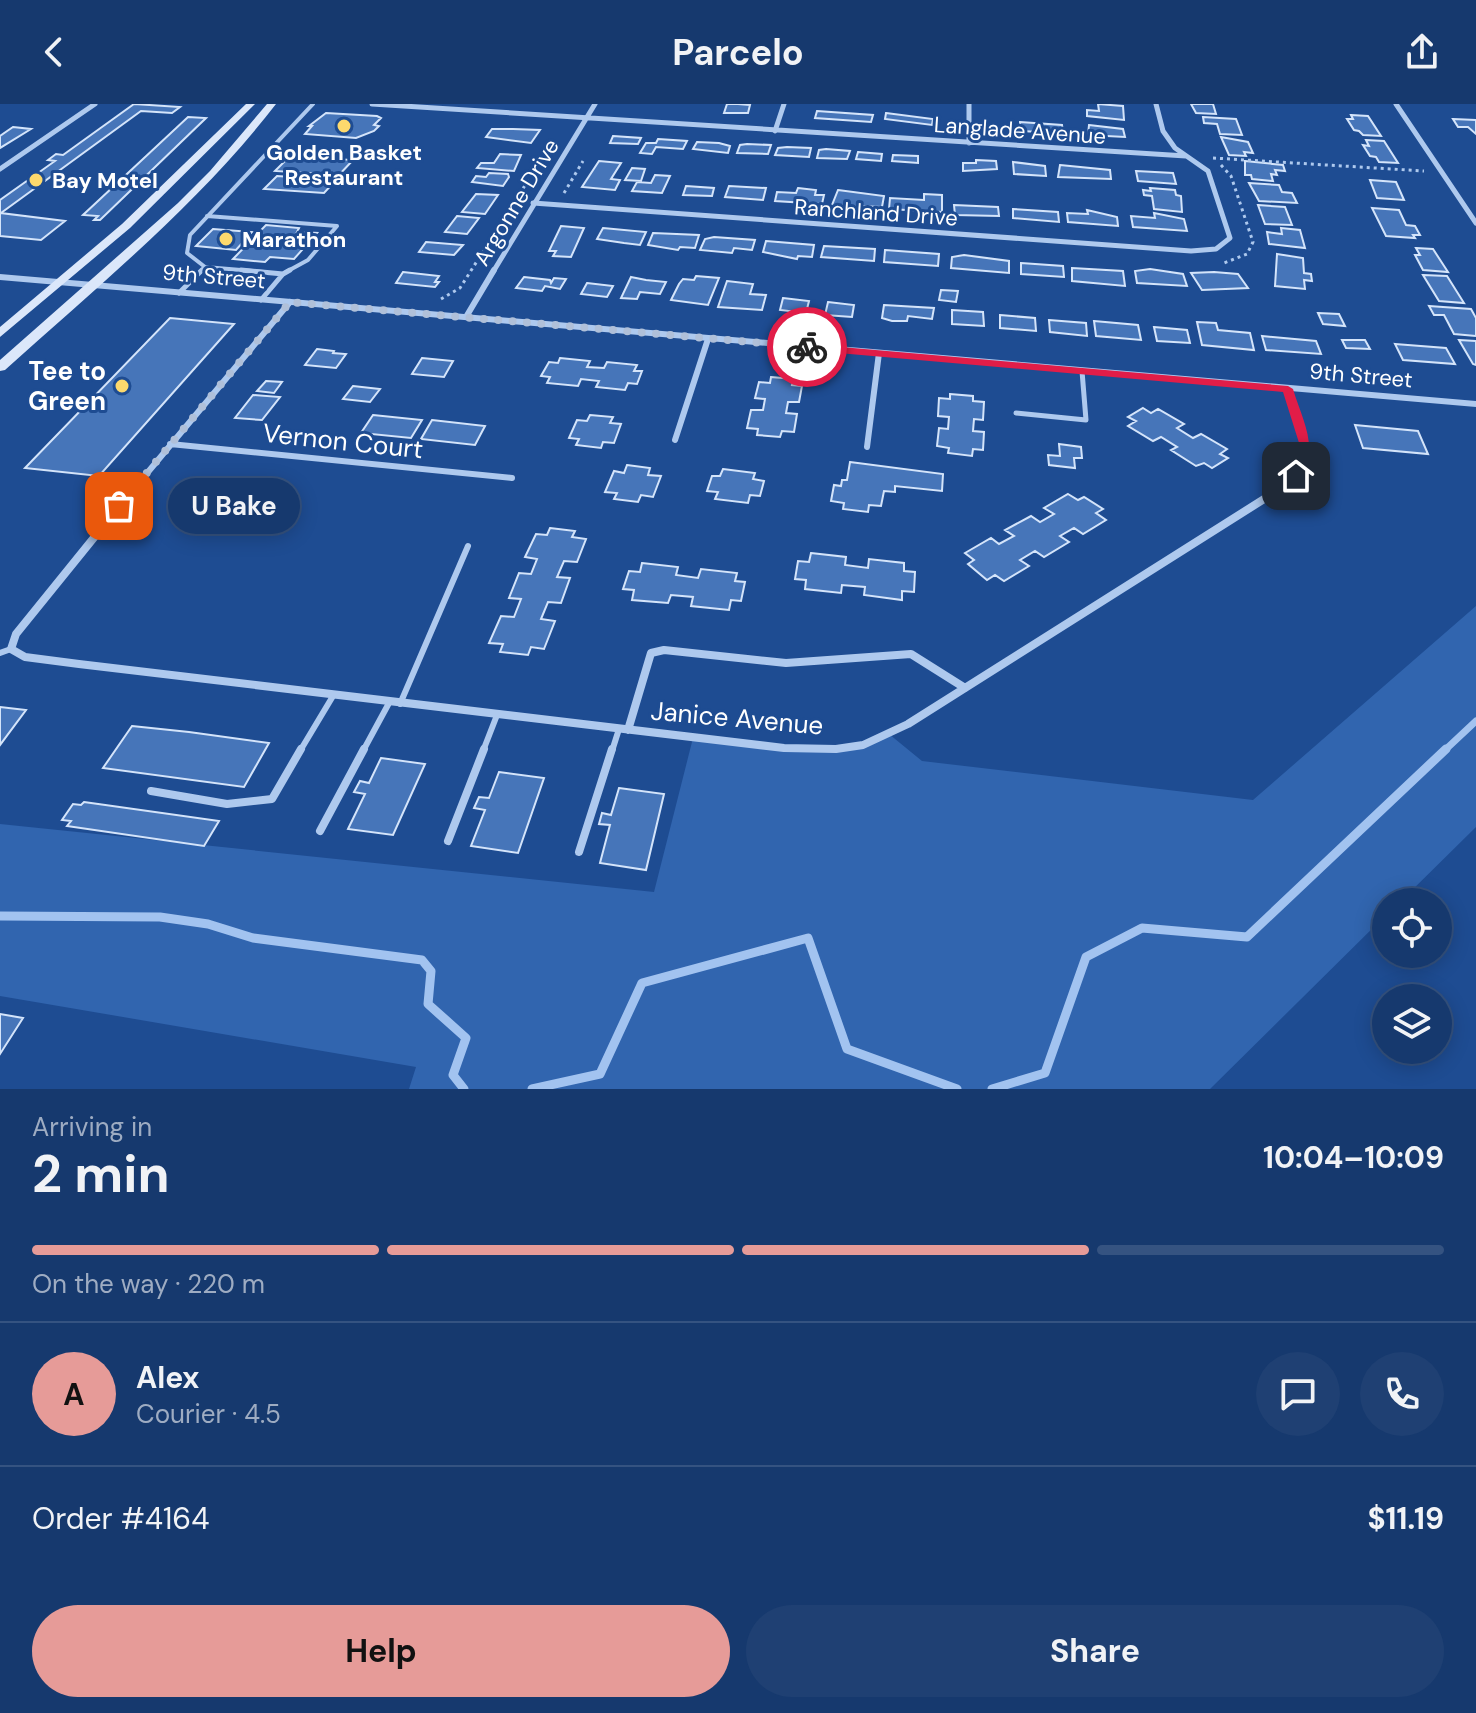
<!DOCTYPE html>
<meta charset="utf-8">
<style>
:root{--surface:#16396e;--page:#1f4073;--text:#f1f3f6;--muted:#9eacc2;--line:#355381;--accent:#e69b98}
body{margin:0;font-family:"DM Sans",sans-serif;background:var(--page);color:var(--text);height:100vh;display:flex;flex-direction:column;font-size:30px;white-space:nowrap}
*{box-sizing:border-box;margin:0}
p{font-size:26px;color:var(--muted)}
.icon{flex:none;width:44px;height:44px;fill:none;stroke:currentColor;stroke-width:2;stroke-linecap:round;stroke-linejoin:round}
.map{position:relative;height:985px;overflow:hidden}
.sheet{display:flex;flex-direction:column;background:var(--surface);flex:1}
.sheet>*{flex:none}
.tools{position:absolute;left:1372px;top:784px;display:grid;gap:16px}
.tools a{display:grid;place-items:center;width:80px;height:80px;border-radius:50%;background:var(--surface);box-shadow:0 4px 20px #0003,0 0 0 2px var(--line);font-size:40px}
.pin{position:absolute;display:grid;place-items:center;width:68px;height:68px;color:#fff;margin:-34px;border-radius:16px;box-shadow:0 4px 12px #0006}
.courier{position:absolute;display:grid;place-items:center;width:80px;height:80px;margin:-40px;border:6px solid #e11d48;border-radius:50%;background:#fff;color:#222;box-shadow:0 2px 10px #0007}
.bubble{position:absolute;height:56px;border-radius:28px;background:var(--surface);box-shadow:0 4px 20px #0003,0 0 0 2px var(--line);font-size:26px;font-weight:700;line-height:56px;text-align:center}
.head em{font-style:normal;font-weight:700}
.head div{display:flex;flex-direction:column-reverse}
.head{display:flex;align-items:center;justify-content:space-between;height:136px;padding:0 32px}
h1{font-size:52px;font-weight:700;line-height:60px}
.bar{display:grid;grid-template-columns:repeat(4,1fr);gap:12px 8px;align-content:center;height:96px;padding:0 32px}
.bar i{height:10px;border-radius:6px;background:var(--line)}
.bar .on{background:var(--accent)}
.bar p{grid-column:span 4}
.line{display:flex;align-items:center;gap:20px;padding:0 32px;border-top:2px solid var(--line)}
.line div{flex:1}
.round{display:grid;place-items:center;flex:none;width:84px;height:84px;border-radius:42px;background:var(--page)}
.primary-button{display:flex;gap:16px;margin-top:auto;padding:16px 32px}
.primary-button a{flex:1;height:92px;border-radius:48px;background:var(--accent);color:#111;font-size:32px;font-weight:700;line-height:92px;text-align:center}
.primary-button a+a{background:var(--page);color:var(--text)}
header{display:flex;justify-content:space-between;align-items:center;height:104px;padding:0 32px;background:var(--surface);font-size:36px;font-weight:700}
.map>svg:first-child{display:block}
</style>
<header><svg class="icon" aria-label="back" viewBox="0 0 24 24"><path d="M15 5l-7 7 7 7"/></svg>Parcelo<svg class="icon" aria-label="share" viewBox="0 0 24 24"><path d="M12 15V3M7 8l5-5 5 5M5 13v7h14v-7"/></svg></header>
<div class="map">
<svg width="1476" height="985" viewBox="0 0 1476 985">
<rect width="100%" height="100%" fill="#1e4c92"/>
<path fill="#3165af" d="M 1476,502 L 1476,723 L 1400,798 L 1386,798 L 1386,811 L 1210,985 L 409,985 L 416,963 L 0,892 L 0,720 L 654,788 L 693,634 L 836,645 L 889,630 L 922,657 L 1253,696 Z"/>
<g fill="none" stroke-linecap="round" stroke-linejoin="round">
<path stroke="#a2c3f0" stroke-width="7" d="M 1444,647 L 1476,617"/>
<path stroke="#a2c3f0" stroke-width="9" d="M 0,812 L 160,813 L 208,820 L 253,834 L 422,856 L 431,867 L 428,900 L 466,934 L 453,971 L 464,985
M 532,985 L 600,970 L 642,879 L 808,834 L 847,945 L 957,985
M 992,985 L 1045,969 L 1086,853 L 1142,824 L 1247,833 L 1446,645"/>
</g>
<path fill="#4675b9" stroke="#d4e4fa" stroke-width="2" d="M 134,0 L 180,3 L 172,9 L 141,7 L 1,109 L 65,117 L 41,136 L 0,132 L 0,96 L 55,57 L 48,56 L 56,50 L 63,51 Z
M 727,0 L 738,0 L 750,1 L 748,9 L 724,9 Z
M 1098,0 L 1123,2 L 1124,16 L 1087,12 L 1087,6 L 1099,7 Z
M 1191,0 L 1213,0 L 1216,10 L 1196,9 Z
M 817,7 L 873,11 L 871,18 L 815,14 Z
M 326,9 L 377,12 L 381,14 L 374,21 L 379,22 L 374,27 L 356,34 L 305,30 L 312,22 L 309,22 Z
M 886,9 L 933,15 L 932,21 L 885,15 Z
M 1351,11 L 1368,12 L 1381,32 L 1363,31 L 1359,27 L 1354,26 L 1347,15 L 1353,15 Z
M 188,13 L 206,14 L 100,116 L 94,116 L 98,112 L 83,111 Z
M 1203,13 L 1236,15 L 1242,31 L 1220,30 L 1217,20 L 1204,19 Z
M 1453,15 L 1476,16 L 1476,30 L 1468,23 L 1458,23 Z
M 1020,18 L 1062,21 L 1063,29 L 1020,27 Z
M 1089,21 L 1123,25 L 1125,33 L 1088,31 Z
M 13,23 L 31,25 L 0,44 L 0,32 Z
M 492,25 L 513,25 L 540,26 L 531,39 L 486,33 Z
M 613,32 L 641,34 L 638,40 L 610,39 Z
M 1221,33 L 1248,38 L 1253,49 L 1244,48 L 1246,52 L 1229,51 Z
M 658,35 L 687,37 L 683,45 L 656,43 L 652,50 L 640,49 L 646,39 L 656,39 Z
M 1366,36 L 1384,37 L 1398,59 L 1379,58 L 1376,53 L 1370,52 L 1363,41 L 1369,42 Z
M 697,38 L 719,39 L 730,42 L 728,49 L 693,45 Z
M 747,40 L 771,41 L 768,50 L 737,49 L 740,41 Z
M 787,43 L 811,44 L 809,53 L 775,51 L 778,44 Z
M 826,45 L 850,47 L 847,55 L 817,54 L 819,46 Z
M 858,48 L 882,50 L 881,57 L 856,55 Z
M 500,50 L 521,51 L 514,67 L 477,64 L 481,59 L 494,59 Z
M 893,51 L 918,52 L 918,59 L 892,57 Z
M 290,52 L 353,56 L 339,71 L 275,67 Z
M 976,56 L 996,57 L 997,65 L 963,67 L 963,59 L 976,59 Z
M 599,57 L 621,59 L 611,75 L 620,76 L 615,86 L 582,83 Z
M 1245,57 L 1283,61 L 1285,67 L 1275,66 L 1277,71 L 1271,70 L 1273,77 L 1252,75 L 1251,71 L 1245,71 Z
M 1013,58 L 1045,62 L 1046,72 L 1014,70 Z
M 1060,61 L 1110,66 L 1111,75 L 1058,73 Z
M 632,64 L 645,65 L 641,77 L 625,76 Z
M 1136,67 L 1173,69 L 1176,80 L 1138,77 Z
M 489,69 L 508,70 L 509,73 L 503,82 L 472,78 L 476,72 L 486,73 Z
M 655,71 L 670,72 L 662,89 L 632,87 L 637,78 L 651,79 Z
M 277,72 L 336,76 L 324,89 L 264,85 Z
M 1370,76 L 1396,78 L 1404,96 L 1377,94 Z
M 1249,79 L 1279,81 L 1282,88 L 1292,89 L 1297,99 L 1259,97 Z
M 686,82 L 714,84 L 712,92 L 683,91 Z
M 729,82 L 766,84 L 763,96 L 725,93 Z
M 798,84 L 816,86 L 815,91 L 824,91 L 822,100 L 775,97 L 777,88 L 796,89 Z
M 1150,84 L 1175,86 L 1176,91 L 1181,92 L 1182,108 L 1154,105 L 1152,92 L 1144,91 L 1143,86 L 1151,87 Z
M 838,86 L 884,92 L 882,103 L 832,101 Z
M 476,90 L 498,91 L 485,110 L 462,108 Z
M 924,90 L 942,91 L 942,108 L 889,105 L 890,94 L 924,96 Z
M 954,101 L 998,103 L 999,112 L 955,111 Z
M 1258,101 L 1285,103 L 1292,121 L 1265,120 Z
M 1372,104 L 1399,106 L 1406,121 L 1415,122 L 1420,131 L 1413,131 L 1415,134 L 1386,132 Z
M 1013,105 L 1058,108 L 1059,118 L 1013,114 Z
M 1087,106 L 1117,113 L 1118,122 L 1068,118 L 1067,109 L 1088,110 Z
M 1154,109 L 1184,115 L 1187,127 L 1133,123 L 1131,112 L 1155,114 Z
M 457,112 L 479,114 L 467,130 L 445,128 Z
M 266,121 L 299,124 L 297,128 L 317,129 L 294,155 L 270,153 L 265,158 L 233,155 Z
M 561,122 L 584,124 L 571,153 L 553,152 L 556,147 L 549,147 Z
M 603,124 L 646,128 L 640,141 L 624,139 L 597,135 Z
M 1281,124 L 1300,126 L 1305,144 L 1269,140 L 1267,128 L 1282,130 Z
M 213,125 L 252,128 L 236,146 L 196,142 Z
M 653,129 L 699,131 L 695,144 L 680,143 L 678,146 L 648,141 Z
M 714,133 L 755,136 L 752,146 L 734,144 L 732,149 L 700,146 L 705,135 Z
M 766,137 L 814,141 L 812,153 L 798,152 L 797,155 L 763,148 Z
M 426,138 L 463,141 L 454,151 L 419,148 Z
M 824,142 L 875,145 L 874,157 L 821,153 Z
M 1416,144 L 1433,145 L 1448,168 L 1423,166 L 1415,151 L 1420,151 Z
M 885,146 L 939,150 L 938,162 L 884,158 Z
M 1277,150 L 1303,154 L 1304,169 L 1311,170 L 1312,177 L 1304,176 L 1305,185 L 1275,182 Z
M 964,151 L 1009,157 L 1009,169 L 951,164 L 952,153 Z
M 1021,159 L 1063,162 L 1064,173 L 1021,170 Z
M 1072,164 L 1123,167 L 1125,182 L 1072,177 Z
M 1150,165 L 1183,170 L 1187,182 L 1137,179 L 1135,167 Z
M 403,168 L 439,172 L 435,178 L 439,178 L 435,183 L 396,179 Z
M 1214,168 L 1238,170 L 1248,184 L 1202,186 L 1191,169 Z
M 1423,171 L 1447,172 L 1464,199 L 1439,197 Z
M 696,172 L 719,174 L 708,201 L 671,196 L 679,180 L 683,175 L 694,176 Z
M 524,173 L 550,176 L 551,179 L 554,174 L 566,175 L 560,185 L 545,182 L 542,187 L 516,184 Z
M 631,173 L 646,176 L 666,178 L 660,190 L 640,188 L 637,195 L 621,194 Z
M 727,177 L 753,180 L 750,190 L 766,191 L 762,206 L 718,203 Z
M 587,179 L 613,182 L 607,193 L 581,190 Z
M 941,186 L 958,187 L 956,198 L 939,196 Z
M 783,194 L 809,197 L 806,209 L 780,206 Z
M 828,198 L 854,201 L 852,213 L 825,211 Z
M 884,201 L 934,204 L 932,215 L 908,212 L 907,217 L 892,217 L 882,214 Z
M 1429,202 L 1471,205 L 1476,214 L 1476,232 L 1454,230 L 1444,211 L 1434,211 Z
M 952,206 L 983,208 L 984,222 L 952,220 Z
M 1318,209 L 1339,210 L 1345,222 L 1323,220 Z
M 1000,211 L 1035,214 L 1036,227 L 1000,224 Z
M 170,214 L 234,220 L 99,372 L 25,364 Z
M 1049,216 L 1086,219 L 1087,232 L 1050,228 Z
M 1094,217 L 1138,221 L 1141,236 L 1096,232 Z
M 1197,218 L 1216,219 L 1218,226 L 1250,229 L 1254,246 L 1202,241 Z
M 1154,223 L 1187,226 L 1190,239 L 1157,237 Z
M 1262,232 L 1316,237 L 1321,250 L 1266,246 Z
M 1342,236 L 1365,236 L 1370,245 L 1346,244 Z
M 1459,236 L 1476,237 L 1476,261 L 1473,260 Z
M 1395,240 L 1446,244 L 1455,260 L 1403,256 Z
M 317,245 L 334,247 L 333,249 L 346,250 L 336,264 L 305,261 Z
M 422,254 L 453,257 L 444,273 L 412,270 Z
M 560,254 L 590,257 L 587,263 L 604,264 L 607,258 L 637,261 L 634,267 L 642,267 L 637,280 L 628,279 L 625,286 L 596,283 L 599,277 L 581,275 L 578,282 L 547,279 L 550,273 L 541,272 L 549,258 L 558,259 Z
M 771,273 L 793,275 L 792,281 L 802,282 L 799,298 L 788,298 L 786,309 L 797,310 L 794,328 L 782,327 L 780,333 L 757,331 L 758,325 L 747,324 L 751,306 L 763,306 L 765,295 L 755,294 L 759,278 L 770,279 Z
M 266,277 L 282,278 L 274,289 L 257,287 Z
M 353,282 L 380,285 L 370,298 L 343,295 Z
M 950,290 L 973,292 L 973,297 L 984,298 L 983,316 L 974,315 L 973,327 L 984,328 L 983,346 L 973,345 L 972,352 L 948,349 L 949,344 L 937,342 L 939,324 L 948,325 L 949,313 L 938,312 L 939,294 L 950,295 Z
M 253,291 L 280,293 L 262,316 L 235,314 Z
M 1143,304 L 1151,309 L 1158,305 L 1184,320 L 1177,324 L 1193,334 L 1201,330 L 1227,345 L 1220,350 L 1228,354 L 1212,364 L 1204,359 L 1196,362 L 1171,346 L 1177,343 L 1161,333 L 1153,337 L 1128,322 L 1136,317 L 1128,313 Z
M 373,311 L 422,316 L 411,334 L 361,329 Z
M 590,311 L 613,313 L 610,319 L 621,320 L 614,339 L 603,338 L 601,344 L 576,341 L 579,335 L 569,334 L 577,316 L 587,317 Z
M 432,316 L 485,322 L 475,341 L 421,335 Z
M 1355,321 L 1418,327 L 1428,350 L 1363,344 Z
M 1059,340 L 1081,343 L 1082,354 L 1074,354 L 1075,364 L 1049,361 L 1048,351 L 1060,352 Z
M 850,358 L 943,370 L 942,387 L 895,382 L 895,388 L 884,387 L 881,402 L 869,401 L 868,408 L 843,405 L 844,399 L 831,397 L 834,381 L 841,382 L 842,376 L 847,376 Z
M 627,361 L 650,364 L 648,371 L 661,372 L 653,393 L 641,391 L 638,398 L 614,395 L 617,389 L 605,388 L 614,367 L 624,369 Z
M 723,365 L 755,369 L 753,375 L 764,377 L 760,392 L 750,391 L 748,399 L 715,395 L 718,388 L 707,387 L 712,372 L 720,372 Z
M 1068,390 L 1078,396 L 1084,393 L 1103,405 L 1096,409 L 1106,416 L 1083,430 L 1074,424 L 1060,432 L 1069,438 L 1044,453 L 1035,447 L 1020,456 L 1029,462 L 1004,477 L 995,471 L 987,476 L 968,460 L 974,456 L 965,449 L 991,434 L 999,440 L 1014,432 L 1005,426 L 1031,412 L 1040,418 L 1054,410 L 1044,404 Z
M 550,424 L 575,427 L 572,433 L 586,435 L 577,458 L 564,457 L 557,473 L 570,474 L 561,499 L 548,498 L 541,515 L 555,517 L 544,545 L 531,543 L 528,551 L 500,548 L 503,540 L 489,539 L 501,512 L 514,513 L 521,495 L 509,494 L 519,469 L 531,470 L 537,455 L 525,453 L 536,430 L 547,431 Z
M 811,449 L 846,453 L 845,461 L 868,464 L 869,455 L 904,459 L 904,467 L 915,468 L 914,488 L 902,487 L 902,496 L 864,491 L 865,483 L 842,481 L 841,489 L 805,485 L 806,476 L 795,475 L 798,457 L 809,458 Z
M 642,459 L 678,463 L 676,471 L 698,474 L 701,465 L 737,469 L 735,477 L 745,478 L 741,497 L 731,496 L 729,506 L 691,502 L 693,493 L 671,491 L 668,499 L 632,496 L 634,486 L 623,485 L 629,467 L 640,468 Z
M 0,603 L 26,606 L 0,641 Z
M 132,622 L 189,628 L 269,639 L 244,683 L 103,664 Z
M 381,654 L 425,660 L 393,731 L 348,725 L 365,690 L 354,688 L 360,677 L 369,679 Z
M 499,668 L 544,674 L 518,749 L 471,742 L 485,706 L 474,704 L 479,693 L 489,694 Z
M 619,684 L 664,690 L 646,766 L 600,759 L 610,721 L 599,720 L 602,709 L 611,711 Z
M 84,698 L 219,717 L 204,742 L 67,722 L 71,717 L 62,716 L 73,700 L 81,701 Z
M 0,910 L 23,914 L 0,950 Z"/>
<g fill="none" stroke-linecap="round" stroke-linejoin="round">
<path stroke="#aec9ee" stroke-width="3" stroke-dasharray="3 4" stroke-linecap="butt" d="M 1213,54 L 1424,67
M 1221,61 L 1231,72 L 1253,138 L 1247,150 L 1224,159
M 564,89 L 583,57
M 441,195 L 460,184 L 543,53"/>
<path stroke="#aec9ee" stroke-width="4" d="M 207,112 L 337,122 L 308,156 L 286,168
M 205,163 L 264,168
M 200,168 L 205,163 L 187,149 L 190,131 L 313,0"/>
<path stroke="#aec9ee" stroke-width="5" d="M 241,166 L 283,170 L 261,196
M 283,170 L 290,166
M 179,189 L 202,166
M 1016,309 L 1086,316 L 1082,267"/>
<path stroke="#aec9ee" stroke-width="6" d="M 0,549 L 11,545
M 400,600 L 468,442
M 300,647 L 333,592
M 363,647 L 389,599
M 483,647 L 497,611
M 612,647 L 619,625"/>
<path stroke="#aec9ee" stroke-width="8" d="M 151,687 L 227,700 L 272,695 L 301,645
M 320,727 L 364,645
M 448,737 L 484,645
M 579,748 L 612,645"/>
<path stroke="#aec9ee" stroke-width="5" d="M 372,0 L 1186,52
M 969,0 L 969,39
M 1396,0 L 1476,119
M 775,27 L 784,0
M 0,65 L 95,0
M 533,99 L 1191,147 L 1216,145 L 1230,134 L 1208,67 L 1175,44 L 1163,27 L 1156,0
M 493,168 L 595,0"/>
<path stroke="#aec9ee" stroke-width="6" d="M 466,213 L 494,166
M 1288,285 C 1299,318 1315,351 1289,380
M 675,336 L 708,235
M 170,340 L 512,374
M 867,343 L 879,249
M 138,380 L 290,198"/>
<path stroke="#aec9ee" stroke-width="8" d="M 139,378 L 16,530 L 11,545 L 25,553 L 79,560 L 784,644 L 836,645 L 863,641 L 908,620 L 1291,378
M 628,626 L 651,549 L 664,546 L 786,559 L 911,550 L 965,584"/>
<path fill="#aec9ee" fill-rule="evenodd" d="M 0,170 L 1476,297 L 1476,303 L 0,176 Z"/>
<path fill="#dbe7fa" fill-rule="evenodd" d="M 246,0 L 255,0 L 130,124 L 0,233 L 0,223 L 122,120 Z
M 267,0 L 276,0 C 198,101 99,181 5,266 L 0,267 L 0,256 L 178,99 L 210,67 Z"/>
</g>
<path fill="#e11d48" d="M 807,240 L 1288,282 L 1293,285 C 1303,318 1319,342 1301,375 L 1292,375 L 1300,342 L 1283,288 L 804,246 L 804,241 Z"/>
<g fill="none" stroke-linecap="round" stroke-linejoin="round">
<path stroke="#b0c0d9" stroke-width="8" stroke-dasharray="0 14.4" d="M 119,402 L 290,198 L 807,243"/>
</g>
<g fill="#fdd96d" stroke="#1e4c92" stroke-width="3">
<circle cx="344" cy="22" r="8"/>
<circle cx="36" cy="76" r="8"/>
<circle cx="226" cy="135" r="8"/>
<circle cx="122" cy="282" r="8"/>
</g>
<g text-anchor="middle" stroke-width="6" stroke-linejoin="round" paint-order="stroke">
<g font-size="22" fill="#fff" stroke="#1e4c92">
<text transform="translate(1020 26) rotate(4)" y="8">Langlade Avenue</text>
<text transform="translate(516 98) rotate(-59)" y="8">Argonne Drive</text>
<text transform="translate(876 108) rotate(4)" y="8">Ranchland Drive</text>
<text transform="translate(214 172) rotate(5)" y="8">9th Street</text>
<text transform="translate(1361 271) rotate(5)" y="8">9th Street</text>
</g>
<g font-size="22" font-weight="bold" fill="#fff" stroke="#1e4c92" text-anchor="start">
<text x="344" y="56" text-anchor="middle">Golden Basket<tspan x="344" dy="25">Restaurant</tspan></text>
<text x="52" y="84">Bay Motel</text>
<text x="242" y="143">Marathon</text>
</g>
<g font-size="26" font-weight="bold" fill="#fff" stroke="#1e4c92" text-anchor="end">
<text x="106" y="276">Tee to<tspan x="106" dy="30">Green</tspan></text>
</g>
<g font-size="26" fill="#fff" stroke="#1e4c92">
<text transform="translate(343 337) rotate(6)" y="9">Vernon Court</text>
<text transform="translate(737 614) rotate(5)" y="9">Janice Avenue</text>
</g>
</g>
</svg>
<div class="tools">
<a><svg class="icon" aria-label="locate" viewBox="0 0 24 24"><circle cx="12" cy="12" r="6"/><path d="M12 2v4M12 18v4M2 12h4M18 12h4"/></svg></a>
<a><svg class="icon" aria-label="layers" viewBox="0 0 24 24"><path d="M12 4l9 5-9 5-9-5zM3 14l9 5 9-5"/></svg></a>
</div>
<div class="pin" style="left:119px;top:402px;background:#ea580c"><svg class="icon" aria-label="bag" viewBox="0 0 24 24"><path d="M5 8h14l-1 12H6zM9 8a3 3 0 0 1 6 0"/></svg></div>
<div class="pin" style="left:1296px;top:372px;background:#1f2937"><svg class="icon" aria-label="home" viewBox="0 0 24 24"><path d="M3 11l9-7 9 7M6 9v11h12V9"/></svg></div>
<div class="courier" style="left:807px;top:243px"><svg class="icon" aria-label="bike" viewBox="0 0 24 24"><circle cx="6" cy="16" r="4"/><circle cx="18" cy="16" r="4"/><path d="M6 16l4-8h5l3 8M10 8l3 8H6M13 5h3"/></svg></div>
<div class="bubble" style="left:168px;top:374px;width:132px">U Bake</div>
</div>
<section class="sheet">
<div class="head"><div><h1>2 min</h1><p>Arriving in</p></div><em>10:04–10:09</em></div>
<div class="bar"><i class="on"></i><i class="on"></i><i class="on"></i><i></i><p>On the way · 220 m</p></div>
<div class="line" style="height:144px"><b class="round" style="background:var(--accent);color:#111">A</b><div><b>Alex</b><p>Courier · 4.5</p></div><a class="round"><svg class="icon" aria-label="chat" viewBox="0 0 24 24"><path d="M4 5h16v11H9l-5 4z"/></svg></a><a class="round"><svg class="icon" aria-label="phone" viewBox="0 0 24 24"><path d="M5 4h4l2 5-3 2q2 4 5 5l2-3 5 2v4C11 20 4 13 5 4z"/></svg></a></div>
<div class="line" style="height:104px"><div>Order #4164</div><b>$11.19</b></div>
<div class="primary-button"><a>Help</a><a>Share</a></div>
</section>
